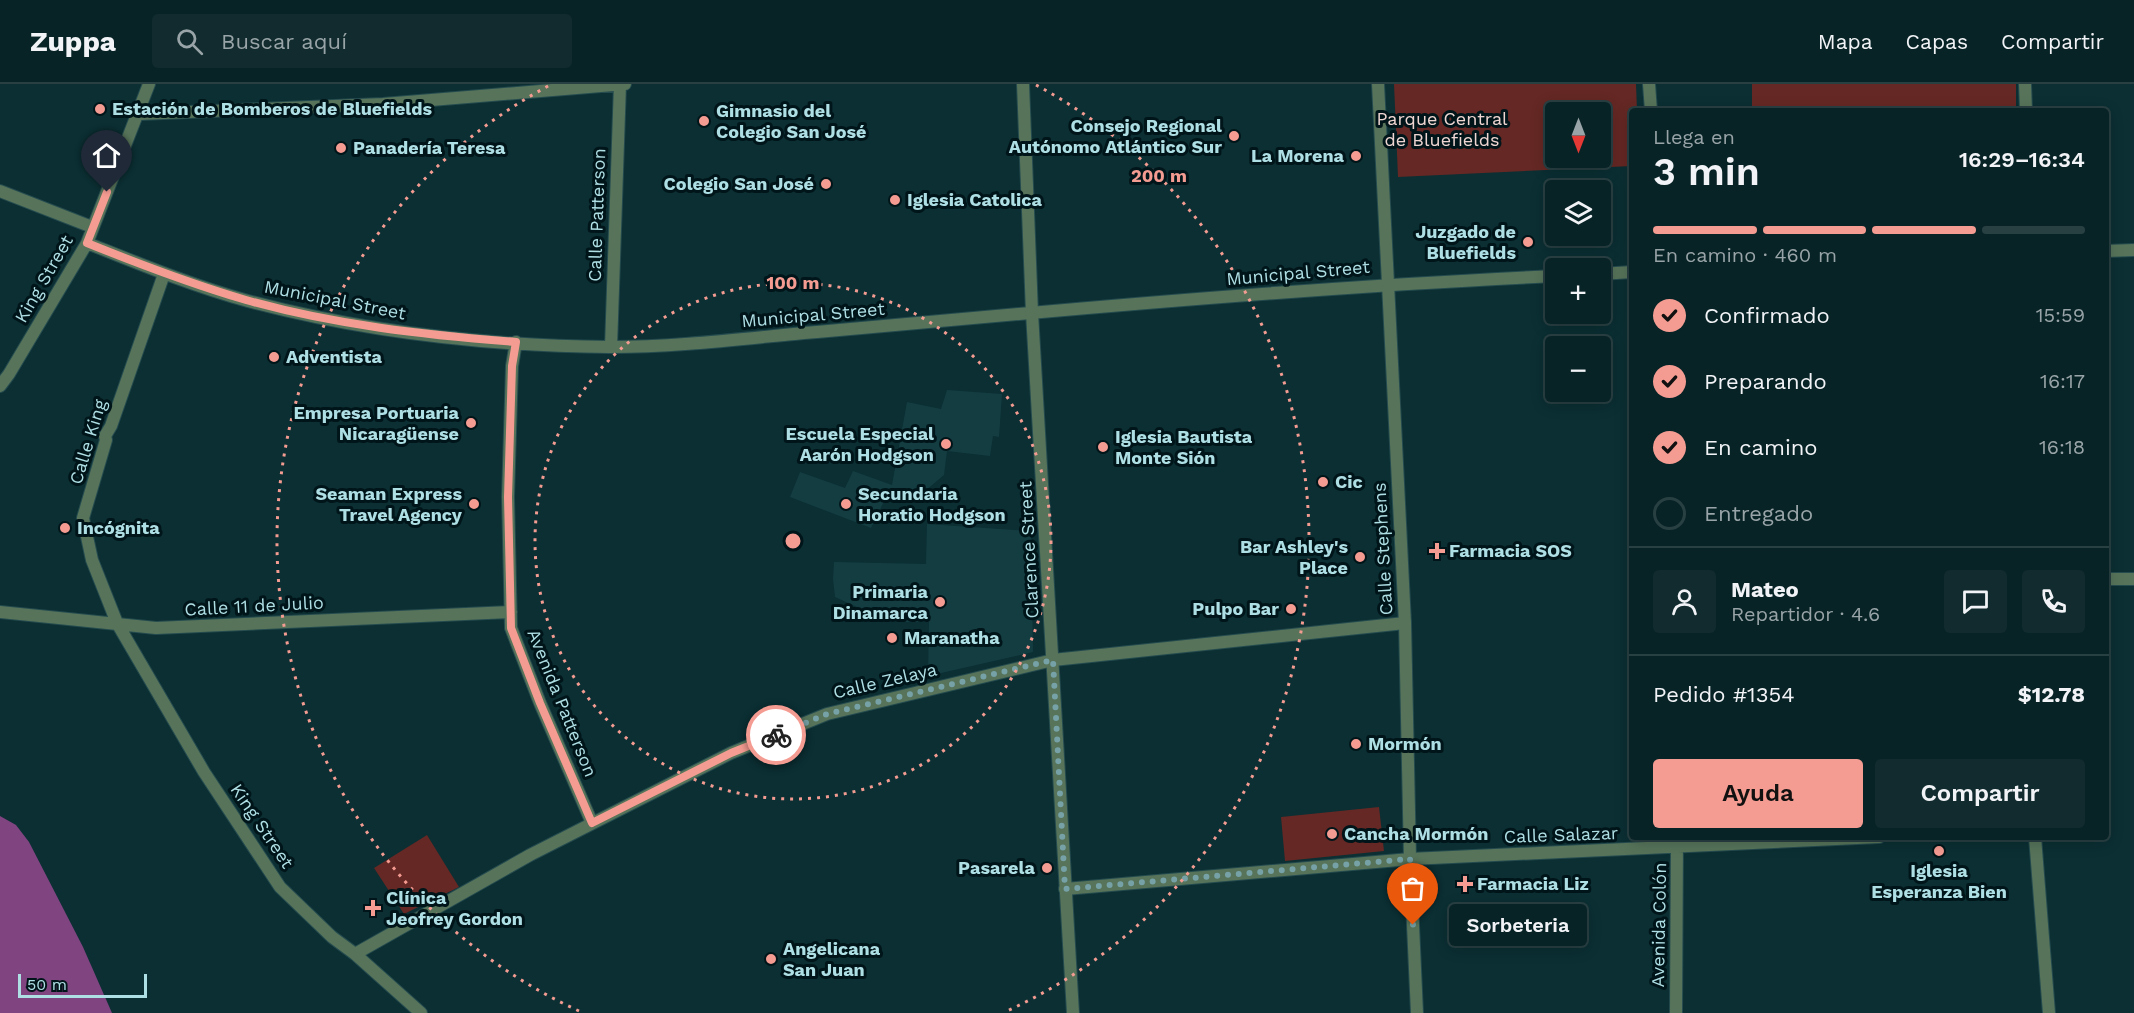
<!DOCTYPE html>
<html lang="es">
<meta charset="utf-8">
<style>
:root{--surface:#082326;--page:#112b2e;--text:#f1f3f6;--muted:#98a4a7;--line:#294043;--accent:#f59c92}
body{margin:0;font-family:"Work Sans",sans-serif;background:var(--page);color:var(--text);height:100vh;display:flex;flex-direction:column;font-size:22px;white-space:nowrap}
*{box-sizing:border-box;margin:0}
p{font-size:20px;color:var(--muted)}
.icon{flex:none;width:33px;height:33px;fill:none;stroke:currentColor;stroke-width:2;stroke-linecap:round;stroke-linejoin:round}
.map{position:relative;flex:1;overflow:hidden}
.drawer{position:absolute;left:1629px;top:24px;width:480px;height:732px;display:flex;flex-direction:column;background:var(--surface);border-radius:6px;box-shadow:0 3px 15px #0003,0 0 0 2px var(--line)}
.drawer>*{flex:none}
.needle{width:39px;rotate:180deg}
.buttons{position:absolute;left:1545px;top:18px;display:grid;gap:12px}
.buttons a{display:grid;place-items:center;width:66px;height:66px;border-radius:6px;background:var(--surface);box-shadow:0 3px 15px #0003,0 0 0 2px var(--line);font-size:30px}
.scale{position:absolute;left:18px;bottom:15px;width:129px;box-sizing:border-box;padding-left:6px;border:3px solid #aedfe5;border-top:0;font-size:16px;line-height:21px;white-space:nowrap;color:#aedfe5;-webkit-text-stroke:4px #001519;paint-order:stroke}
.pin{position:absolute;display:grid;place-items:center;width:51px;height:51px;color:#fff;margin:-62px -26px;border-radius:50% 50% 50% 0;rotate:-45deg;box-shadow:0 0 6px #0007}
.pin .icon{rotate:45deg}
.courier{position:absolute;display:grid;place-items:center;width:60px;height:60px;margin:-30px;border:4px solid #f59c92;border-radius:50%;background:#fff;color:#222;box-shadow:0 2px 8px #0007}
.bubble{position:absolute;height:42px;border-radius:6px;background:var(--surface);box-shadow:0 3px 15px #0003,0 0 0 2px var(--line);font-size:20px;font-weight:600;line-height:42px;text-align:center}
.overview em{font-style:normal;font-weight:600}
.overview div{display:flex;flex-direction:column-reverse}
.overview{display:flex;align-items:center;justify-content:space-between;height:102px;padding:0 24px}
h1{font-size:39px;font-weight:600;line-height:45px}
.bar{display:grid;grid-template-columns:repeat(4,1fr);gap:9px 6px;align-content:center;height:72px;padding:0 24px}
.bar i{height:8px;border-radius:4px;background:var(--line)}
.bar .selected{background:var(--accent)}
.bar p{grid-column:span 4}
.line{display:flex;align-items:center;gap:15px;padding:0 24px;border-top:2px solid var(--line)}
.line div{flex:1}
.round{display:grid;place-items:center;flex:none;width:63px;height:63px;border-radius:6px;background:var(--page)}
ol{padding:0 24px;list-style:none}
li{display:flex;align-items:center;gap:18px;height:66px}
li p{margin-inline-start:auto}
li .icon{padding:6px;border-radius:50%;background:var(--accent);color:#111;stroke-width:4}
li:last-child{color:var(--muted)}
li i{width:33px;height:33px;border:3px solid var(--line);border-radius:50%}
.action{display:flex;gap:12px;margin-top:auto;padding:12px 24px}
.action a{flex:1;height:69px;border-radius:6px;background:var(--accent);color:#111;font-size:24px;font-weight:600;line-height:69px;text-align:center}
.action a+a{background:var(--page);color:var(--text)}
header{display:flex;align-items:center;gap:36px;box-sizing:border-box;height:84px;padding:0 30px;background:var(--surface);border-bottom:2px solid var(--line)}
header strong{font-size:28px}
nav{display:flex;gap:33px;margin-inline-start:auto;font-size:21px}
.search{width:420px;height:54px;background:var(--page);display:flex;align-items:center;gap:15px;box-sizing:border-box;padding:0 21px;border-radius:6px;color:var(--muted);font-size:22px}
.map>svg:first-child{display:block}
</style>
<header>
<strong>Zuppa</strong>
<div class="search"><svg class="icon" aria-label="search" viewBox="0 0 24 24"><circle cx="10" cy="10" r="6"/><path d="M15 15l6 6"/></svg>Buscar aquí</div>
<nav><a>Mapa</a><a>Capas</a><a>Compartir</a></nav>
</header>
<div class="map">
<svg width="2134" height="929" viewBox="0 0 2134 929">
<rect width="100%" height="100%" fill="#0b2f33"/>
<path fill="#143d42" d="M 947,306 L 1002,310 L 999,353 L 993,352 L 990,372 L 947,367 L 944,391 L 919,412 L 890,405 L 871,444 L 790,413 L 800,388 L 845,404 L 853,387 L 892,401 L 907,318 L 941,325 Z
M 927,440 L 1031,447 L 1033,568 L 928,592 L 929,538 L 890,538 L 835,513 L 833,495 L 834,478 L 926,480 Z"/>
<path fill="#652824" fill-rule="evenodd" d="M 1394,0 L 1636,0 L 1637,27 L 1632,27 L 1632,82 L 1398,93 ZM 1556,28 L 1600,28 L 1600,74 L 1556,74 Z
M 1752,0 L 2016,0 L 2016,27 L 1752,27 Z
M 1379,723 L 1384,767 L 1285,777 L 1281,733 Z
M 427,751 L 459,803 L 404,830 L 374,784 Z"/>
<path fill="#804481" d="M 0,732 L 16,741 L 29,758 L 83,863 L 112,929 L 0,929 Z"/>
<g fill="none" stroke-linecap="round" stroke-linejoin="round">
<defs>
<path id="minor" d="M 1649,0 L 1651,27
M 2025,0 L 2026,27
M 139,30 L 383,20 L 625,0
M 0,107 L 92,143
M 87,159 C 140,180 193,202 248,217 C 365,248 489,262 610,263 C 675,263 740,255 804,249 C 876,243 948,236 1019,230 C 1198,214 1377,200 1556,192
M 2106,167 L 2134,166
M 164,190 L 111,342 L 105,352 L 106,356 L 83,434 L 92,476 L 117,539 L 204,688 L 280,803 L 332,853 L 355,870 L 421,929
M 1600,190 L 1632,188
M 516,258 L 512,282 L 508,413 L 511,544 L 540,619 L 592,739
M 611,263 L 620,0
M 0,302 L 9,290 L 87,159 L 149,0
M 2106,495 L 2134,495
M 0,528 L 156,544 L 511,528
M 2035,753 L 2049,929
M 1065,805 L 1410,775 L 1879,753
M 355,870 L 530,771 L 731,669 L 827,630 L 1053,576 L 1405,539
M 1676,929 L 1677,753"/>
<path id="tertiary" d="M 1023,0 L 1032,229 L 1073,929
M 1378,0 L 1405,539 L 1410,775 L 1417,929"/>
</defs>
<use href="#minor" stroke="#254b4f" stroke-width="14"/>
<use href="#tertiary" stroke="#254b4f" stroke-width="14"/>
<use href="#minor" stroke="#57745a" stroke-width="12"/>
<use href="#tertiary" stroke="#57745a" stroke-width="12"/>
</g>
<g fill="none" stroke-linecap="round" stroke-linejoin="round">
<path stroke="#75a1a7" stroke-width="6" stroke-dasharray="0 10.8" d="M 776,651 L 827,630 L 1053,576 L 1065,805 L 1410,775 L 1413,841"/>
<path stroke="#f59c92" stroke-width="8" d="M 107,108 L 87,159 C 139,180 191,200 246,216 C 334,241 425,251 516,258 L 512,282 L 508,413 L 511,544 L 540,619 L 592,739 L 731,669 L 776,651"/>
</g>
<g fill="none" stroke="#f59c92" stroke-width="3" stroke-dasharray="3 6">
<circle cx="793" cy="457" r="258"/>
<path d="M579 927A517 517 0 0 1 550 1M1036 1A517 517 0 0 1 1007 927"/>
</g>
<g fill="#f59c92" stroke="#001519" stroke-width="2">
<circle cx="100" cy="25" r="6"/>
<circle cx="704" cy="37" r="6"/>
<circle cx="1234" cy="52" r="6"/>
<circle cx="341" cy="64" r="6"/>
<circle cx="1356" cy="72" r="6"/>
<circle cx="826" cy="100" r="6"/>
<circle cx="895" cy="116" r="6"/>
<circle cx="1528" cy="158" r="6"/>
<circle cx="274" cy="273" r="6"/>
<circle cx="471" cy="339" r="6"/>
<circle cx="946" cy="360" r="6"/>
<circle cx="1103" cy="363" r="6"/>
<circle cx="1323" cy="398" r="6"/>
<circle cx="474" cy="420" r="6"/>
<circle cx="846" cy="420" r="6"/>
<circle cx="65" cy="444" r="6"/>
<path d="M1434 458h6v6h6v6h-6v6h-6v-6h-6v-6h6z"/>
<circle cx="1360" cy="473" r="6"/>
<circle cx="940" cy="518" r="6"/>
<circle cx="1291" cy="525" r="6"/>
<circle cx="892" cy="554" r="6"/>
<circle cx="1356" cy="660" r="6"/>
<circle cx="1332" cy="750" r="6"/>
<circle cx="1939" cy="767" r="6"/>
<circle cx="1047" cy="784" r="6"/>
<path d="M1462 791h6v6h6v6h-6v6h-6v-6h-6v-6h6z"/>
<path d="M370 815h6v6h6v6h-6v6h-6v-6h-6v-6h6z"/>
<circle cx="771" cy="875" r="6"/>
</g>
<g text-anchor="middle" stroke-width="6" stroke-linejoin="round" paint-order="stroke">
<g font-size="18" font-weight="bold" fill="#aedfe5" stroke="#001519" text-anchor="start">
<text x="112" y="31">Estación de Bomberos de Bluefields</text>
<text x="716" y="33">Gimnasio del<tspan x="716" dy="21">Colegio San José</tspan></text>
<text x="1222" y="48" text-anchor="end">Consejo Regional<tspan x="1222" dy="21">Autónomo Atlántico Sur</tspan></text>
<text x="353" y="70">Panadería Teresa</text>
<text x="1344" y="78" text-anchor="end">La Morena</text>
<text x="814" y="106" text-anchor="end">Colegio San José</text>
<text x="907" y="122">Iglesia Catolica</text>
<text x="1516" y="154" text-anchor="end">Juzgado de<tspan x="1516" dy="21">Bluefields</tspan></text>
<text x="286" y="279">Adventista</text>
<text x="459" y="335" text-anchor="end">Empresa Portuaria<tspan x="459" dy="21">Nicaragüense</tspan></text>
<text x="934" y="356" text-anchor="end">Escuela Especial<tspan x="934" dy="21">Aarón Hodgson</tspan></text>
<text x="1115" y="359">Iglesia Bautista<tspan x="1115" dy="21">Monte Sión</tspan></text>
<text x="1335" y="404">Cic</text>
<text x="462" y="416" text-anchor="end">Seaman Express<tspan x="462" dy="21">Travel Agency</tspan></text>
<text x="858" y="416">Secundaria<tspan x="858" dy="21">Horatio Hodgson</tspan></text>
<text x="77" y="450">Incógnita</text>
<text x="1348" y="469" text-anchor="end">Bar Ashley's<tspan x="1348" dy="21">Place</tspan></text>
<text x="1449" y="473">Farmacia SOS</text>
<text x="928" y="514" text-anchor="end">Primaria<tspan x="928" dy="21">Dinamarca</tspan></text>
<text x="1279" y="531" text-anchor="end">Pulpo Bar</text>
<text x="904" y="560">Maranatha</text>
<text x="1368" y="666">Mormón</text>
<text x="1344" y="756">Cancha Mormón</text>
<text x="1035" y="790" text-anchor="end">Pasarela</text>
<text x="1939" y="793" text-anchor="middle">Iglesia<tspan x="1939" dy="21">Esperanza Bien</tspan></text>
<text x="1477" y="806">Farmacia Liz</text>
<text x="386" y="820">Clínica<tspan x="386" dy="21">Jeofrey Gordon</tspan></text>
<text x="783" y="871">Angelicana<tspan x="783" dy="21">San Juan</tspan></text>
</g>
<g font-size="18" fill="#efd6d2" stroke="#001519">
<text x="1442" y="41">Parque Central<tspan x="1442" dy="21">de Bluefields</tspan></text>
</g>
<g font-size="18" fill="#aedfe5" stroke="#001519">
<text transform="translate(597 131) rotate(-88)" y="6">Calle Patterson</text>
<text transform="translate(1298 189) rotate(-5)" y="6">Municipal Street</text>
<text transform="translate(44 195) rotate(-60)" y="6">King Street</text>
<text transform="translate(335 216) rotate(11)" y="6">Municipal Street</text>
<text transform="translate(813 231) rotate(-5)" y="6">Municipal Street</text>
<text transform="translate(88 358) rotate(-73)" y="6">Calle King</text>
<text transform="translate(1383 465) rotate(-93)" y="6">Calle Stephens</text>
<text transform="translate(1029 466) rotate(-93)" y="6">Clarence Street</text>
<text transform="translate(254 522) rotate(-3)" y="6">Calle 11 de Julio</text>
<text transform="translate(885 597) rotate(-13)" y="6">Calle Zelaya</text>
<text transform="translate(562 619) rotate(68)" y="6">Avenida Patterson</text>
<text transform="translate(262 742) rotate(56)" y="6">King Street</text>
<text transform="translate(1561 751) rotate(-2)" y="6">Calle Salazar</text>
<text transform="translate(1659 841) rotate(-89)" y="6">Avenida Colón</text>
</g>
</g>
<circle cx="793" cy="457" r="9" fill="#f59c92" stroke="#001519" stroke-width="3"/>
<g font-size="18" text-anchor="middle" font-weight="bold" fill="#f59c92" stroke="#001519" stroke-width="6" stroke-linejoin="round" paint-order="stroke">
<text x="1159" y="98">200 m</text>
<text x="793" y="205">100 m</text>
</g>
</svg>
<div class="buttons">
<a><svg class="needle" viewBox="-14 -14 28 28"><path d="M0-13l5 13h-10z" fill="#e53935"/><path d="M0 13l5-13h-10z" fill="#98a4a7"/></svg></a>
<a><svg class="icon" aria-label="layers" viewBox="0 0 24 24"><path d="M12 4l9 5-9 5-9-5zM3 14l9 5 9-5"/></svg></a>
<a>+</a>
<a>−</a>
</div>
<div class="scale">50 m</div>
<div class="pin" style="left:1413px;top:841px;background:#ea580c"><svg class="icon" aria-label="bag" viewBox="0 0 24 24"><path d="M5 8h14l-1 12H6zM9 8a3 3 0 0 1 6 0"/></svg></div>
<div class="pin" style="left:107px;top:108px;background:#1f2937"><svg class="icon" aria-label="home" viewBox="0 0 24 24"><path d="M3 11l9-7 9 7M6 9v11h12V9"/></svg></div>
<div class="courier" style="left:776px;top:651px"><svg class="icon" aria-label="bike" viewBox="0 0 24 24"><circle cx="6" cy="16" r="4"/><circle cx="18" cy="16" r="4"/><path d="M6 16l4-8h5l3 8M10 8l3 8H6M13 5h3"/></svg></div>
<div class="bubble" style="left:1449px;top:820px;width:138px">Sorbeteria</div>
<section class="drawer">
<div class="overview"><div><h1>3 min</h1><p>Llega en</p></div><em>16:29–16:34</em></div>
<div class="bar"><i class="selected"></i><i class="selected"></i><i class="selected"></i><i></i><p>En camino · 460 m</p></div>
<ol>
<li><svg class="icon" aria-label="check" viewBox="0 0 24 24"><path d="M5 12l5 5 9-10"/></svg>Confirmado<p>15:59</p></li>
<li><svg class="icon" aria-label="check" viewBox="0 0 24 24"><path d="M5 12l5 5 9-10"/></svg>Preparando<p>16:17</p></li>
<li><svg class="icon" aria-label="check" viewBox="0 0 24 24"><path d="M5 12l5 5 9-10"/></svg>En camino<p>16:18</p></li>
<li><i></i>Entregado</li>
</ol>
<div class="line" style="height:108px"><a class="round"><svg class="icon" aria-label="person" viewBox="0 0 24 24"><circle cx="12" cy="8" r="4"/><path d="M4 21q1-7 8-7t8 7"/></svg></a><div><b>Mateo</b><p>Repartidor · 4.6</p></div><a class="round"><svg class="icon" aria-label="chat" viewBox="0 0 24 24"><path d="M4 5h16v11H9l-5 4z"/></svg></a><a class="round"><svg class="icon" aria-label="phone" viewBox="0 0 24 24"><path d="M5 4h4l2 5-3 2q2 4 5 5l2-3 5 2v4C11 20 4 13 5 4z"/></svg></a></div>
<div class="line" style="height:78px"><div>Pedido #1354</div><b>$12.78</b></div>
<div class="action"><a>Ayuda</a><a>Compartir</a></div>
</section>
</div>
